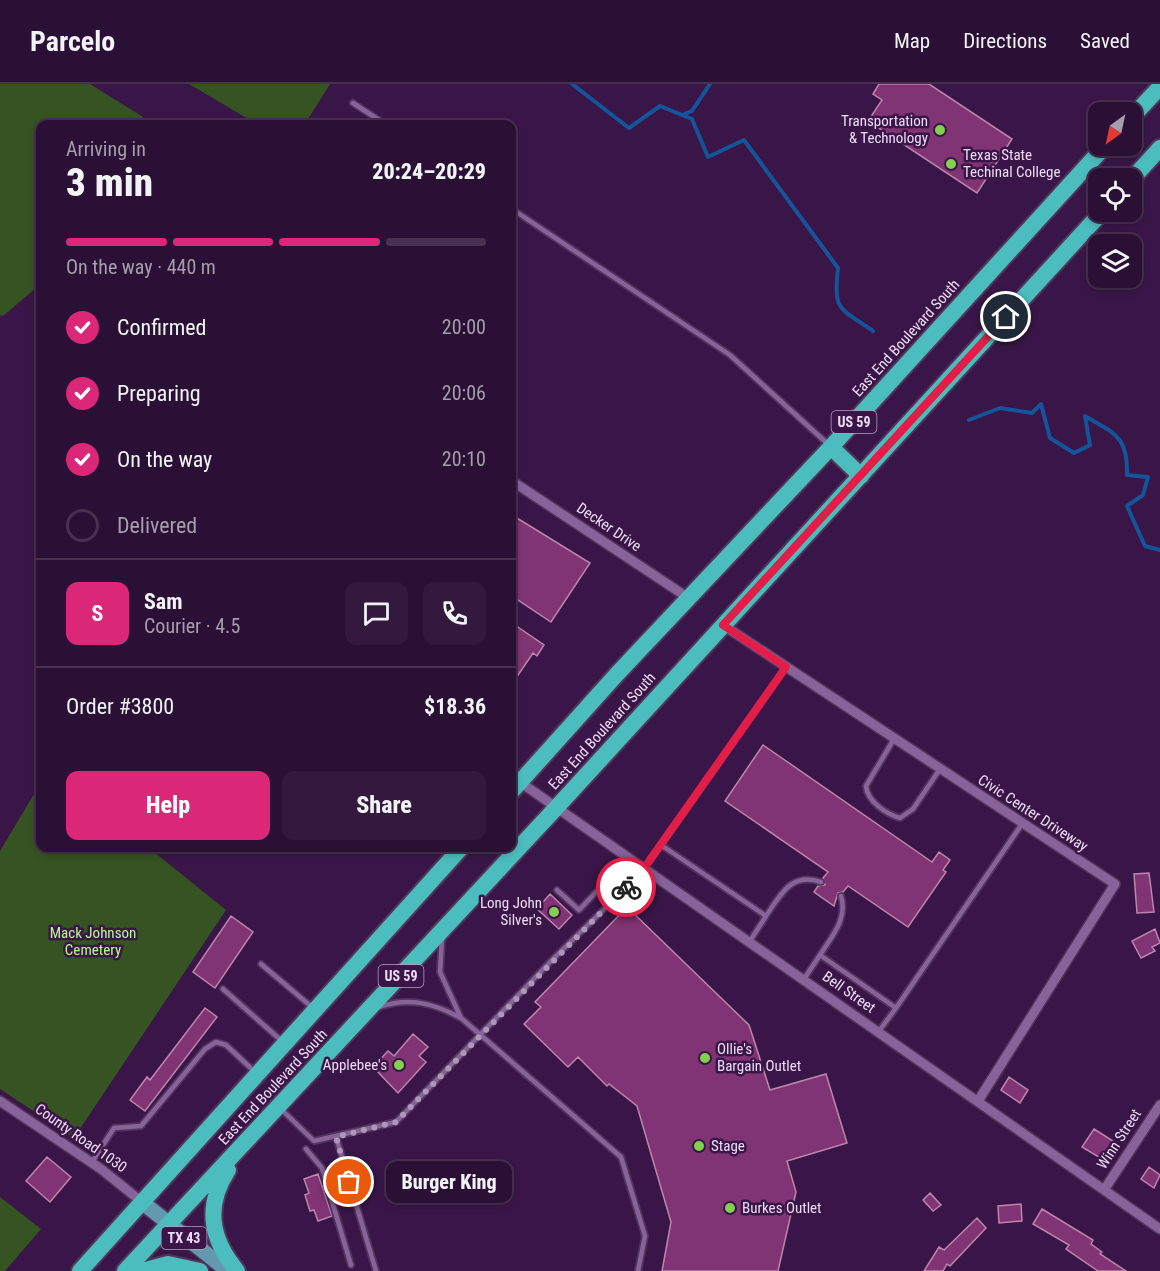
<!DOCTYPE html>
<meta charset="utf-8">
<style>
:root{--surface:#2b1035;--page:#33193d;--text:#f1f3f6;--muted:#a69dad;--line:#473050;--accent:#db2777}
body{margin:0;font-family:"Roboto Condensed",sans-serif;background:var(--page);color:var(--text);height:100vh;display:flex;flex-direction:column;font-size:22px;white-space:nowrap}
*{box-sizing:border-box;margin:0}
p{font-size:20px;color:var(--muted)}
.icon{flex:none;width:33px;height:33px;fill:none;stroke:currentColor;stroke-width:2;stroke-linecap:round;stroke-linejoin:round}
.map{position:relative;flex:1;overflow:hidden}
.sheet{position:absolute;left:36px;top:36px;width:480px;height:732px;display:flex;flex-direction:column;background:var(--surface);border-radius:12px;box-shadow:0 3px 9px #0003,0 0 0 2px var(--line)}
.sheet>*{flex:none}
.needle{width:39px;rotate:213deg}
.tools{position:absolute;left:1088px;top:18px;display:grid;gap:12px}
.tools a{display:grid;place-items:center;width:54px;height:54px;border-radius:12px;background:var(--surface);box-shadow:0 3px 9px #0003,0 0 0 2px var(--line);font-size:30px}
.pin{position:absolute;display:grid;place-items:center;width:51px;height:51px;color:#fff;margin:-26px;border:3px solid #fff;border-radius:50%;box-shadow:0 2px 6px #0007}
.courier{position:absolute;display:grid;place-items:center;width:60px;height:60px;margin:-30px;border:4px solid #e11d48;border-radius:50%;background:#fff;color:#222;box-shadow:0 2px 8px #0007}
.bubble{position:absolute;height:42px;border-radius:12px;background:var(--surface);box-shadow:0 3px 9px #0003,0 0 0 2px var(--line);font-size:20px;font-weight:800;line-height:42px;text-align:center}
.summary em{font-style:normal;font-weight:800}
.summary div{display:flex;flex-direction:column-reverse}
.summary{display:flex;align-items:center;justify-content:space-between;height:102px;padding:0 30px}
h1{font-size:39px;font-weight:800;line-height:45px}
.bar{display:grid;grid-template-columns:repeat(4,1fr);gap:9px 6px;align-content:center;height:72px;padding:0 30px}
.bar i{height:8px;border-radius:4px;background:var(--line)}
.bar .current{background:var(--accent)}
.bar p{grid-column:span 4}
.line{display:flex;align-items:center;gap:15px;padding:0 30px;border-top:2px solid var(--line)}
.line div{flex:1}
.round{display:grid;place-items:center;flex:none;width:63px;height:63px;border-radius:12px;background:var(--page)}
ol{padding:0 30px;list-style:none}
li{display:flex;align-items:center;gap:18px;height:66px}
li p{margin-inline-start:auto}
li .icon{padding:6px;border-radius:50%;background:var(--accent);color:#fff;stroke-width:4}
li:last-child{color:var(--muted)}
li i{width:33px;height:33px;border:3px solid var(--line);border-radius:50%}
.cta{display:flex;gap:12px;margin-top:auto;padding:12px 30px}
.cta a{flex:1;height:69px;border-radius:12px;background:var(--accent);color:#fff;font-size:24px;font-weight:800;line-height:69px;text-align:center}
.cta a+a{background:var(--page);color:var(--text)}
header{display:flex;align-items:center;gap:36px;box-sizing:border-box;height:84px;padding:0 30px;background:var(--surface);border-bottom:2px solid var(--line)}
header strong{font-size:28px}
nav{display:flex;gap:33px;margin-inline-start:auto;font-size:21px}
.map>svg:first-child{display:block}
</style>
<header>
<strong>Parcelo</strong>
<nav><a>Map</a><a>Directions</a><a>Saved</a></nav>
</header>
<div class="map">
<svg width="1160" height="1187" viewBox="0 0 1160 1187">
<rect width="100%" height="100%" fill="#391647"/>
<path fill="#355421" d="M 0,0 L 90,0 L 143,33 L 138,40 L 40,40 L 40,197 L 36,204 L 3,232 L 0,231 Z
M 189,0 L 330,0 L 305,40 L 257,40 Z
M 40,700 L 40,764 L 149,764 L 226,826 L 74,1054 L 0,1005 L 0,767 Z
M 0,1113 L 41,1145 L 5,1187 L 0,1187 Z"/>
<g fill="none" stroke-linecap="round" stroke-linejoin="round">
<path stroke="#14549b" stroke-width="4" d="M 572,0 L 629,44 L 660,22 L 692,35 L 708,73 L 744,56 L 838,184 C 833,228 839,223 873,247
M 682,31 L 692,27 L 710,0
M 969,336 L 1000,324 L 1032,329 L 1041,320 L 1050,354 L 1074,369 L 1090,361 L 1085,332 C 1115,350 1128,352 1127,391 L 1148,393 L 1143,411 L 1127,422 L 1145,462 L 1160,466"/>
</g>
<path fill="#803473" stroke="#be84b1" stroke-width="1.5" d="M 879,0 L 929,0 L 1012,55 L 977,109 L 868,37 L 882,16 L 873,10 Z
M 512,431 L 590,479 L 551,538 L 512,512 Z
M 512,539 L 544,561 L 537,572 L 533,569 L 512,600 Z
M 763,661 L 932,778 L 939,768 L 950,776 L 943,786 L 946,788 L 908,843 L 848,802 L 843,808 L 838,809 L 834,822 L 814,808 L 818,802 L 825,801 L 823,794 L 828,788 L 725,717 Z
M 1149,789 L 1154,828 L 1137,829 L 1134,790 Z
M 550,810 L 572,831 L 559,845 L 537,825 Z
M 627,823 L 749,941 L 770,1006 L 826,990 L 847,1059 L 787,1077 L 796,1108 L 778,1187 L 662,1187 L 671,1138 L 637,1022 L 609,1000 L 607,1002 L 578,973 L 568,983 L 524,940 L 541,923 L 535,918 Z
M 231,832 L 253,848 L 215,904 L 193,888 Z
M 1155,845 L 1160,859 L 1152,863 L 1155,867 L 1141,874 L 1132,857 Z
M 205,924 L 217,933 L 145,1027 L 130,1016 L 147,993 L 150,996 Z
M 413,950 L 428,963 L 419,972 L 426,978 L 398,1009 L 373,983 L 388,967 L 394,972 Z
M 1009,993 L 1028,1006 L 1020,1019 L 1001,1006 Z
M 1094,1045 L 1113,1057 L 1102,1075 L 1082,1063 Z
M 47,1073 L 71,1093 L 50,1118 L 26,1097 Z
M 1149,1083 L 1160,1091 L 1154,1104 L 1141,1095 Z
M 318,1090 L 332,1132 L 318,1137 L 314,1126 L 310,1127 L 305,1111 L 309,1109 L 304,1095 Z
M 930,1109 L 941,1121 L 933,1127 L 923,1116 Z
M 1021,1120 L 1022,1137 L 999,1139 L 998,1122 Z
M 1042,1125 L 1093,1156 L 1091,1160 L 1102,1168 L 1100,1170 L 1126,1187 L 1098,1187 L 1066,1165 L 1069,1161 L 1033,1140 Z
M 977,1134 L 986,1144 L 950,1182 L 947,1180 L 943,1187 L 924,1187 L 939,1163 L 944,1166 Z"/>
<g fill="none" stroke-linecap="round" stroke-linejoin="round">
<defs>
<path id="lane" d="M 353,19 L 385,40
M 512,125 L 730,271 L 829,361
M 894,655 L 866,702 C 867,717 886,730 900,734 L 913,725 L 940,685
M 661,761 L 786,583
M 557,806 L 579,826 L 601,803
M 766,832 C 781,810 791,788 821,798
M 442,855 L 440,888 L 461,934
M 820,871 C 832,852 848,835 841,812
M 261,880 L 313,924
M 804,895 L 820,871 L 896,924 L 879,947
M 223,905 L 283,958
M 379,923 C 410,913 433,919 461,934 L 621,1073 L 645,1152 L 638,1187
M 896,924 L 1022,740
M 281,1025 L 314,1057 L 396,1038 L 552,876 L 640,790 L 661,761 L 766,832 L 750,857
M 336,1053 L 376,1187
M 306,1065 L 322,1084 L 351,1181
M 92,1078 L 114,1044 L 141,1042 L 205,965 L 216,958 L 226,961 L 255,988"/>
<path id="street" d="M 512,397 L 690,515
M 723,541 L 1115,800 L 978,1017
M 520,698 L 1160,1145
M 0,1017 L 101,1085 L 142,1118
M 1104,1106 L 1160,1021"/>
<path id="primary" d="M 142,1118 L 228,1187"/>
<path id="highway" d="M 1131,34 L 1160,3
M 1131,96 L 1160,64
M 831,363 L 861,392
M 512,707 L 617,590 L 831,363 L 1105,62
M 228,1086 C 205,1122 210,1154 237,1187
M 80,1187 L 461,764
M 125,1187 L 556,724 L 1102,128
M 142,1187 L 168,1180 L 200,1187"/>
</defs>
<use href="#lane" stroke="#51355d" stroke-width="8"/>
<use href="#street" stroke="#51355d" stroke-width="12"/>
<use href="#primary" stroke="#51355d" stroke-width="18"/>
<use href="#highway" stroke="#51355d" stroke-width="20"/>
<use href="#lane" stroke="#886399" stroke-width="4.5"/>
<use href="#street" stroke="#886399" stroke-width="9"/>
<use href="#primary" stroke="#6399af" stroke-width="15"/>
<use href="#highway" stroke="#4bbdbd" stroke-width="16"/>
</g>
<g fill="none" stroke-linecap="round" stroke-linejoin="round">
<path stroke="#af96bb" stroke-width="6" stroke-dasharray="0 10.8" d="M 349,1098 L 336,1053 L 396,1038 L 626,803"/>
<path stroke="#e11d48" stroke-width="8" d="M 626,803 L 640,790 L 786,583 L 723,541 L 1006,233"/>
</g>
<g fill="#83d04f" stroke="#391647" stroke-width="2">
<circle cx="940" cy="46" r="6"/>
<circle cx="951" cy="80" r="6"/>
<circle cx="554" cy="828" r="6"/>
<circle cx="705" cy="974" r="6"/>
<circle cx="399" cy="981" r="6"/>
<circle cx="699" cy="1062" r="6"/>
<circle cx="730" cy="1124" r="6"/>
</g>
<g text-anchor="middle" stroke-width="5" stroke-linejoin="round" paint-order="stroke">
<g fill="#391647" stroke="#b8a0c4" stroke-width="1.5">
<rect x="831.5" y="327" width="45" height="22" rx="4.5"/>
<rect x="378.5" y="881" width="45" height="22" rx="4.5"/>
<rect x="161.5" y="1143" width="45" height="22" rx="4.5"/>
</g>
<g font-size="14" font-weight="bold" fill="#efdbf9">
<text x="854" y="343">US 59</text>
<text x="401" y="897">US 59</text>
<text x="184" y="1159">TX 43</text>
</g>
<g font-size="15" fill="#efdbf9" stroke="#391647" text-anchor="start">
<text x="928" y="42" text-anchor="end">Transportation<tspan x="928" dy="17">&amp; Technology</tspan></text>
<text x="963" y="76">Texas State<tspan x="963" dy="17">Techinal College</tspan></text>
<text x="542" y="824" text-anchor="end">Long John<tspan x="542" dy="17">Silver's</tspan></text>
<text x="717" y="970">Ollie's<tspan x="717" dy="17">Bargain Outlet</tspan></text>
<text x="387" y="986" text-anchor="end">Applebee's</text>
<text x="711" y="1067">Stage</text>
<text x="742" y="1129">Burkes Outlet</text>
</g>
<g font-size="15" fill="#efdbf9" stroke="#391647">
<text transform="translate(906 254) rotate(-48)" y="5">East End Boulevard South</text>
<text transform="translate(609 443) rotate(34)" y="5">Decker Drive</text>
<text transform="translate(602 647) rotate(-48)" y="5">East End Boulevard South</text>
<text transform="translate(1033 729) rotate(33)" y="5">Civic Center Driveway</text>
<text transform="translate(849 908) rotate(35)" y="5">Bell Street</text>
<text transform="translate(273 1003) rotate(-47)" y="5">East End Boulevard South</text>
<text transform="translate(81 1054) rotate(35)" y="5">County Road 1030</text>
<text transform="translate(1119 1055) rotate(-57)" y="5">Winn Street</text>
</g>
<g font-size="15" fill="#b5fc8b" stroke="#391647">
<text x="93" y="854">Mack Johnson<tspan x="93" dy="17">Cemetery</tspan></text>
</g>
</g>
</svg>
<div class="tools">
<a><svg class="needle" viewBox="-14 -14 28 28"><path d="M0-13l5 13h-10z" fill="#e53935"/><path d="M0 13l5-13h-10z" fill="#a69dad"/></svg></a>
<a><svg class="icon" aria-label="locate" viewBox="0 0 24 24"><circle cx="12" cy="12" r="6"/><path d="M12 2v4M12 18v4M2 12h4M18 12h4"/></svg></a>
<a><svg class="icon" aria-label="layers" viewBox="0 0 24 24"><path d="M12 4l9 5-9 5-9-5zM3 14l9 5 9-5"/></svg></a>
</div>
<div class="pin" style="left:349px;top:1098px;background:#ea580c"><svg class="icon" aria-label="bag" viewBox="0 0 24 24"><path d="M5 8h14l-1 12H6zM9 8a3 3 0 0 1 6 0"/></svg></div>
<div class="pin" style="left:1006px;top:233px;background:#1f2937"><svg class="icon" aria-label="home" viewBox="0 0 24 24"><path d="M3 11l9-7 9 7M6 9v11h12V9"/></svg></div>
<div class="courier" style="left:626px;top:803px"><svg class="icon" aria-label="bike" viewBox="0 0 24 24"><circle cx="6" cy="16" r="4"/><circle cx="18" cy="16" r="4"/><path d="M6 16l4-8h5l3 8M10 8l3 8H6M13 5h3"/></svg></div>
<div class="bubble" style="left:386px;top:1077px;width:126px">Burger King</div>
<section class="sheet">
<div class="summary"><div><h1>3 min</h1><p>Arriving in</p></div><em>20:24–20:29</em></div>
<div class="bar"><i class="current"></i><i class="current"></i><i class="current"></i><i></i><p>On the way · 440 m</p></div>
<ol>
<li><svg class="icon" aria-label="check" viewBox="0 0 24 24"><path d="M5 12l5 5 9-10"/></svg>Confirmed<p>20:00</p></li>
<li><svg class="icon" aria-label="check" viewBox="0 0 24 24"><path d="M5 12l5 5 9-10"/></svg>Preparing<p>20:06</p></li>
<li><svg class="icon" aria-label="check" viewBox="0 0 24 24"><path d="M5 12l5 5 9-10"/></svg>On the way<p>20:10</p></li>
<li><i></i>Delivered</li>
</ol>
<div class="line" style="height:108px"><b class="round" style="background:var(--accent);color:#fff">S</b><div><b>Sam</b><p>Courier · 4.5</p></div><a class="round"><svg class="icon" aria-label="chat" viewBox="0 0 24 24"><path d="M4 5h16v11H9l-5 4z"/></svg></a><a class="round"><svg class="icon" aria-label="phone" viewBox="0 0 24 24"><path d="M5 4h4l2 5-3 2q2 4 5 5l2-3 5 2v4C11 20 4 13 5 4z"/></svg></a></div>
<div class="line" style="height:78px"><div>Order #3800</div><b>$18.36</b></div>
<div class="cta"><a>Help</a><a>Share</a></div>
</section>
</div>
